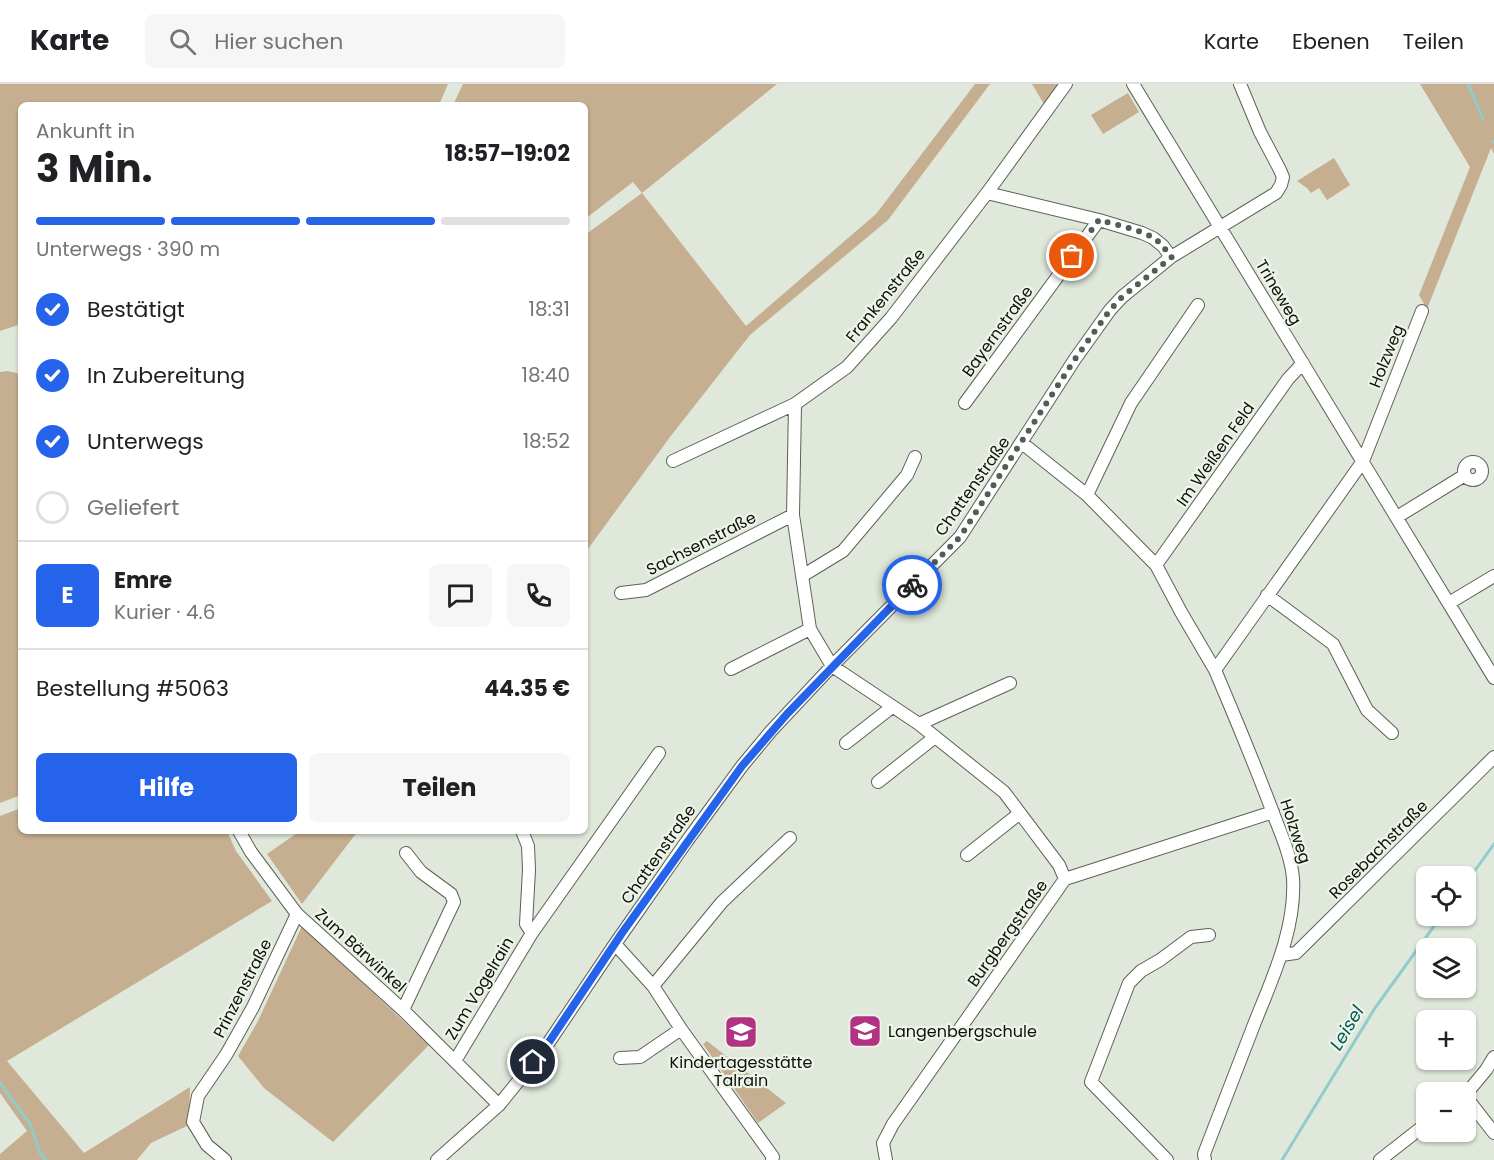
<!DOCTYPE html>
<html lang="de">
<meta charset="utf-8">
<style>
:root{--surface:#fff;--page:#f6f6f6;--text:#202124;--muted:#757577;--line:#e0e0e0;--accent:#2563eb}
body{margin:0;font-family:Poppins,sans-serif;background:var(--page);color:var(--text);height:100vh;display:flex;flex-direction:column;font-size:22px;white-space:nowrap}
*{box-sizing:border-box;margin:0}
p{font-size:20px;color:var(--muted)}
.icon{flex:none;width:33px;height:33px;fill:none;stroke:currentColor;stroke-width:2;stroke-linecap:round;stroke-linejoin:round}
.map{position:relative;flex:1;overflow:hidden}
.details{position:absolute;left:18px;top:18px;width:570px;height:732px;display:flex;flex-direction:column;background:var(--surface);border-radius:9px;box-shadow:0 2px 4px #0004}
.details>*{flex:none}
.buttons{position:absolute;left:1416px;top:782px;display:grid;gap:12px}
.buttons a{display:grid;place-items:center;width:60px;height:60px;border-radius:9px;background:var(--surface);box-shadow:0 2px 4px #0004;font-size:30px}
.pin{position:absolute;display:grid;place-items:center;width:51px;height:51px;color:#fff;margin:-26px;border:3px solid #fff;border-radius:50%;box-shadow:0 2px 6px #0007}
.courier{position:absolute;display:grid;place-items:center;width:60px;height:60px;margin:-30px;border:4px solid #2563eb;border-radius:50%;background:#fff;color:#222;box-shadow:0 2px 8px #0007}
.head em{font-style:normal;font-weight:700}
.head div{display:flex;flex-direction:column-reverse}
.head{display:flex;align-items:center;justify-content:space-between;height:102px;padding:0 18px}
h1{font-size:39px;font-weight:700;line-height:45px}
.bar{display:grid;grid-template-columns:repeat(4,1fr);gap:9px 6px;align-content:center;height:72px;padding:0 18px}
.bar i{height:8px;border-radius:4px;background:var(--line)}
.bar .current{background:var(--accent)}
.bar p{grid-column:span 4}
.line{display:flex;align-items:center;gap:15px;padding:0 18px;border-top:2px solid var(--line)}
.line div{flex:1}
.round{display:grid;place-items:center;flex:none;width:63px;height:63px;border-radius:9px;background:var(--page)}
ol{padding:0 18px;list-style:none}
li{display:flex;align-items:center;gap:18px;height:66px}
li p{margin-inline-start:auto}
li .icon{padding:6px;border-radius:50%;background:var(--accent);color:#fff;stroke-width:4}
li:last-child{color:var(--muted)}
li i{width:33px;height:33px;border:3px solid var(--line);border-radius:50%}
.cta{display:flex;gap:12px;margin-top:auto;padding:12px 18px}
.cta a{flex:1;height:69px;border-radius:9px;background:var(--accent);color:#fff;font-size:24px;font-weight:700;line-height:69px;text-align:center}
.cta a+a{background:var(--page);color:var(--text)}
header{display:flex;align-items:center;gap:36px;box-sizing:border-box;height:84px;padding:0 30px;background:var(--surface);border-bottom:2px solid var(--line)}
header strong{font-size:28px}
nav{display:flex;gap:33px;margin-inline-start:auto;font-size:21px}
.search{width:420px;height:54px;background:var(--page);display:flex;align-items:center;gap:15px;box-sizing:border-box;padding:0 21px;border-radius:9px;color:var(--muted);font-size:22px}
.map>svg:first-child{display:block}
</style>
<header>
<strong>Karte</strong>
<div class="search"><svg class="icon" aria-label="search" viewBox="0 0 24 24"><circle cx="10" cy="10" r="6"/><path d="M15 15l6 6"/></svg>Hier suchen</div>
<nav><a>Karte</a><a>Ebenen</a><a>Teilen</a></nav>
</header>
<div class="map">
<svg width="1494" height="1076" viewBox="0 0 1494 1076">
<rect width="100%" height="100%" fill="#dfe8db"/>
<path fill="#c6af90" d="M 0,0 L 448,0 L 439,21 L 21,21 L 21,240 L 0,247 Z
M 463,0 L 777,0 L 642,109 L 746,242 L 876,130 L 975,0 L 990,0 L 888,136 L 750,251 L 670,353 L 585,469 L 585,151 L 642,109 L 633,98 L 585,135 L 585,21 L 453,21 Z
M 1032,0 L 1059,0 L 1044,20 Z
M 1420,0 L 1494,0 L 1494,70 L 1491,64 L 1427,225 L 1419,211 L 1470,83 Z
M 1128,9 L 1139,28 L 1103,50 L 1091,31 Z
M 1334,74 L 1350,101 L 1327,116 L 1319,104 L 1311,109 L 1307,104 L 1297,97 Z
M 7,287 L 21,290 L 21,711 L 0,719 L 0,288 Z
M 21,724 L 21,747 L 227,747 L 236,767 L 272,817 L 7,977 L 84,1069 L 190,1003 L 189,1041 L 151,1059 L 137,1076 L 0,1076 L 0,1070 L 27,1047 L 0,1009 L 0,732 Z
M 300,747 L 358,747 L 302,820 L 267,770 Z
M 302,842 L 429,961 L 333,1058 L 264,1004 L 238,972 L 258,937 Z
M 707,957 L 786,1019 L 758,1039 L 703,960 Z"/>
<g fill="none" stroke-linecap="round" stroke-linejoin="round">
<path stroke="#91cccb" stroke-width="3" d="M 1468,0 L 1483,35
M 1493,57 L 1494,58
M 1466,799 L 1494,760
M 0,999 L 30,1040 L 40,1069 L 46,1076
M 1282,1076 L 1375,924 L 1442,831"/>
<defs>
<path id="minor" d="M 1133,0 L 1494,594
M 987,109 L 1099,136 L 1142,149 L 1153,154 L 1163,162 L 1171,173
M 965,319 L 1099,136
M 795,320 L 793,431 L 810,545 L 832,582 L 919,640 L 1004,708 L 1059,781 L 1065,795
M 1022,359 L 1087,411 L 1156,481 L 1181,528 L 1215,586
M 673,377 L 795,320 L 847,283 L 891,234 L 987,109 L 1066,0
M1464 387a9 9 0 1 1 18 0a9 9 0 1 1-18 0Z
M 1087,411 L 1131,319 L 1198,221
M 1397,433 L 1465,391
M 1156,481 L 1288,295 L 1303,279
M 802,492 L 843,467 L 907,391 L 915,373
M 621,509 L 646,506 L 793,431
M 1267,511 L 1333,560 L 1367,626 L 1392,649
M 1449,519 L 1494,492
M 731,585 L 810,545
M 919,640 L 1010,599
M 846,659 L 892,623
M 878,698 L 935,653
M 522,747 L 528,762 L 529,786 L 526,840 L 532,849
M 967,771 L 1020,729
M 297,830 L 403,926 L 499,1021
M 615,860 L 653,902 L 681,945 L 773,1073 L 772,1076
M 1281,871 L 1296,869 L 1494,673
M 653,902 L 722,818 L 790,754
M 403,926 L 454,818 L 451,810 L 421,788 L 406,769
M 620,974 L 640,973 L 681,945
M 455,977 L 532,849 L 659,669
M 1466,1010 L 1486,986 L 1494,973
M 1466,1013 L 1494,1049
M 225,1076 L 207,1061 L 193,1038 L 198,1012 L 226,971 L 253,923 L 297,830 L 251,768 L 239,747
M 437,1076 L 499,1021 L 545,964 L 615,860 L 687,757 L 742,682 L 771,647 L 832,582 L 960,453 L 1075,275 L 1110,226 L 1122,213 L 1171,173 L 1276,109 L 1281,101 L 1283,93 L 1280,86 L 1260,48 L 1240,0
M 886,1076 L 883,1059 L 893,1040 L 1065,795 L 1273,728
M 1167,1076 L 1091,998 L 1129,899 L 1141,887 L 1160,876 L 1191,853 L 1209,851
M 1205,1076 L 1204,1070 C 1221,1026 1238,982 1255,938 C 1273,893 1296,844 1293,794 C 1291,772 1281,750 1273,729 C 1255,681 1235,633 1215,586 L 1363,377 L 1422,227
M 1380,1076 L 1426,1040"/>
</defs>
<use href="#minor" stroke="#5b6257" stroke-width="14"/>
<use href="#minor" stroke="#fff" stroke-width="12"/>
</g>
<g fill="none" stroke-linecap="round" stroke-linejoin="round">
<path stroke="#565c54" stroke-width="6" stroke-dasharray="0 10.8" d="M 912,501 L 960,453 L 1075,275 L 1110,226 L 1122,213 L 1172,173 C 1166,167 1162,160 1155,155 C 1140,145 1116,141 1099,136 L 1072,172"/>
<path stroke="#2563eb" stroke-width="8" d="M 533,978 L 545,964 L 622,849 L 742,682 L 787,630 L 912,501"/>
</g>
<defs>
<symbol id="school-square" viewBox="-11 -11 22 22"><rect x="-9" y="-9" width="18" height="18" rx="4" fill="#b23382" stroke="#edf5e8"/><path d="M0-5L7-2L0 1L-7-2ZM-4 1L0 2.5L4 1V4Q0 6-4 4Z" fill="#fff"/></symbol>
</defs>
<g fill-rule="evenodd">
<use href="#school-square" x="846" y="928" width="38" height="38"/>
<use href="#school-square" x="722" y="929" width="38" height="38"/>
</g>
<g text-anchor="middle" stroke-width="4.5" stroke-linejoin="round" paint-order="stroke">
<g font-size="16" fill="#0d100c" stroke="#edf5e8">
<text transform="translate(1279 208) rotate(59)" y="6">Trineweg</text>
<text transform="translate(885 211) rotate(-51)" y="6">Frankenstraße</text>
<text transform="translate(997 247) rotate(-54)" y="6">Bayernstraße</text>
<text transform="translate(1386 272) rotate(-68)" y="6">Holzweg</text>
<text transform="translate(1215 370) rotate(-55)" y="6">Im Weißen Feld</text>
<text transform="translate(972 402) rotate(-55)" y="6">Chattenstraße</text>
<text transform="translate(701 459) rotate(-27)" y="6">Sachsenstraße</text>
<text transform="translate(1296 747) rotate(72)" y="6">Holzweg</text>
<text transform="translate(1378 765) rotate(-45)" y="6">Rosebachstraße</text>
<text transform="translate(658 770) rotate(-55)" y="6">Chattenstraße</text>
<text transform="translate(1007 849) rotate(-55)" y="6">Burgbergstraße</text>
<text transform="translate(361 866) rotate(42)" y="6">Zum Bärwinkel</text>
<text transform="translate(242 904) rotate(-63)" y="6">Prinzenstraße</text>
<text transform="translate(479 904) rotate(-59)" y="6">Zum Vogelrain</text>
</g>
<g font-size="16" fill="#0d100c" stroke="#edf5e8" text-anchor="start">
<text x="888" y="953">Langenbergschule</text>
<text x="741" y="984" text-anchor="middle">Kindertagesstätte<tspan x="741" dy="18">Talrain</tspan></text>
</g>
<g font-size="18" font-style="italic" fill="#005959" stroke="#edf5e8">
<text transform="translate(1347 944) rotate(-59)" y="6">Leisel</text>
</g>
</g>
</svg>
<div class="buttons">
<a><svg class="icon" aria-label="locate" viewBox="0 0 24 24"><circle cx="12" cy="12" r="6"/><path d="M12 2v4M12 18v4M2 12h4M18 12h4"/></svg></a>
<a><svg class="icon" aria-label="layers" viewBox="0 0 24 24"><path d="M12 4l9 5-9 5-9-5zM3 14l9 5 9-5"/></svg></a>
<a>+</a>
<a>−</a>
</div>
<div class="pin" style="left:1072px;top:172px;background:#ea580c"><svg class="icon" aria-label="bag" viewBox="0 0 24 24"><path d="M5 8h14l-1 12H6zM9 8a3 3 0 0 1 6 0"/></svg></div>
<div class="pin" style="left:533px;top:978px;background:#1f2937"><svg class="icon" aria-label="home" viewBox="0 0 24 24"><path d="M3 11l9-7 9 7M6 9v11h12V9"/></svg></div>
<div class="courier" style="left:912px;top:501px"><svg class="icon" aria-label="bike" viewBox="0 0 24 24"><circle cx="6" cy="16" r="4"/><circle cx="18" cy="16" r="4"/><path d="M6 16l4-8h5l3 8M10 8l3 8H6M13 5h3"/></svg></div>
<section class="details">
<div class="head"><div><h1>3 Min.</h1><p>Ankunft in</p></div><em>18:57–19:02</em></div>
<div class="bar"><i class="current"></i><i class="current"></i><i class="current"></i><i></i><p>Unterwegs · 390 m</p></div>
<ol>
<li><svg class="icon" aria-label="check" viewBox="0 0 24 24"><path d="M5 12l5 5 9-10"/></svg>Bestätigt<p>18:31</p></li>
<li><svg class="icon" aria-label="check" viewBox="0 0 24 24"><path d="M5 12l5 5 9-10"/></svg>In Zubereitung<p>18:40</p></li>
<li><svg class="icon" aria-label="check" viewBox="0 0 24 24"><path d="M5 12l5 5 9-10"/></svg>Unterwegs<p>18:52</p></li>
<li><i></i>Geliefert</li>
</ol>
<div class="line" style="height:108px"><b class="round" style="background:var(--accent);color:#fff">E</b><div><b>Emre</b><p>Kurier · 4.6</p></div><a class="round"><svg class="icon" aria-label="chat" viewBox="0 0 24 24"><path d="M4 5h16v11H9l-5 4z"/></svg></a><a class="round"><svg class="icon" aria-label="phone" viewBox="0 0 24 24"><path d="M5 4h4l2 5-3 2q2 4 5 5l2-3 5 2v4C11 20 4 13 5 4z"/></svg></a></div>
<div class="line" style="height:78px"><div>Bestellung #5063</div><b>44.35 €</b></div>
<div class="cta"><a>Hilfe</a><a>Teilen</a></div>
</section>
</div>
